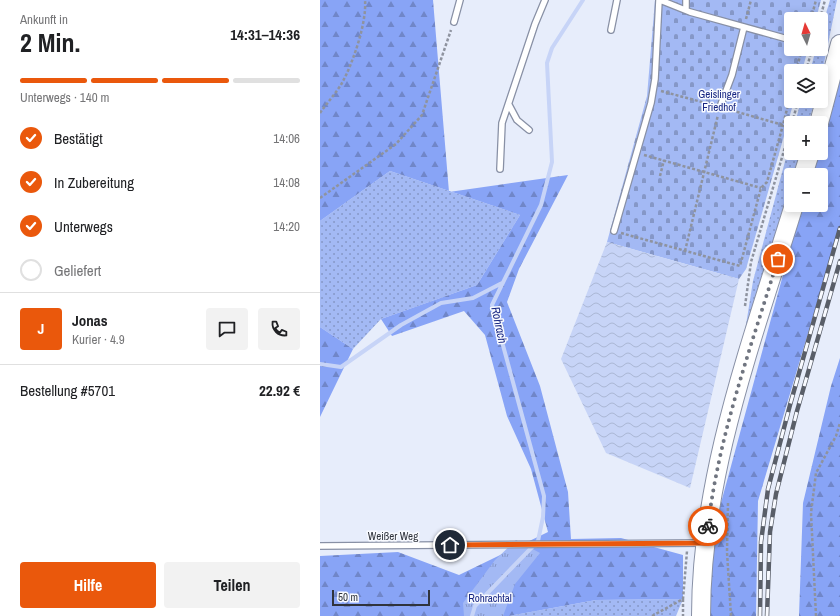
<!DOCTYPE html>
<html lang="de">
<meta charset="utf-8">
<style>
:root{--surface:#fff;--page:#f2f2f2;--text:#202124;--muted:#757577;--line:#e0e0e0;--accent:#ea580c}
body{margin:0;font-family:"Archivo Narrow",sans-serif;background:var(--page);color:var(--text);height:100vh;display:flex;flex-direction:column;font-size:15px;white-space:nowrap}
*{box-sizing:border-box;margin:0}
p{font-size:13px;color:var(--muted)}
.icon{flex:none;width:22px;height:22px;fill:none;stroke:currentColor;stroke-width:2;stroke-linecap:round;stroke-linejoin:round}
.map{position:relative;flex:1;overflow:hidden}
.sheet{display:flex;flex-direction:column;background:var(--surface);width:320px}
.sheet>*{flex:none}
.needle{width:26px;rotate:355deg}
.buttons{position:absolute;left:464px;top:12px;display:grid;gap:8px}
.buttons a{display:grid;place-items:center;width:44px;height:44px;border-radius:4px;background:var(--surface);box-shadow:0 2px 10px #0003;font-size:20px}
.scale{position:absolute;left:12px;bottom:10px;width:98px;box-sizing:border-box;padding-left:4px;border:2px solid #30343d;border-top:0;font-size:11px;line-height:14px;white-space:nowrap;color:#30343d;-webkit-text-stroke:3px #f8faff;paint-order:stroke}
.pin{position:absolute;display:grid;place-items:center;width:34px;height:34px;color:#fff;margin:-17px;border:2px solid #fff;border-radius:50%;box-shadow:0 1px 4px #0007}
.courier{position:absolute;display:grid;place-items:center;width:40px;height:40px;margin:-20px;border:3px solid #ea580c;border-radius:50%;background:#fff;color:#222;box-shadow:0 1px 5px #0007}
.headline em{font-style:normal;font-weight:800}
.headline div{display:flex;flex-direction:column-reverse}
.headline{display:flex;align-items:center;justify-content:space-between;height:68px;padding:0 20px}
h1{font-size:26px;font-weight:800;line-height:30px}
.bar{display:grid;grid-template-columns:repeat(4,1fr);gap:6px 4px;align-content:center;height:48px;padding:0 20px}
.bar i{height:5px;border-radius:3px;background:var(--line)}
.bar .current{background:var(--accent)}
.bar p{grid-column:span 4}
.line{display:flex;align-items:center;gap:10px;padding:0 20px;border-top:1px solid var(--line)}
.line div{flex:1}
.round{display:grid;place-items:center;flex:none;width:42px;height:42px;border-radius:4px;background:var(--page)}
ol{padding:0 20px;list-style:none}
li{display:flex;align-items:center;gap:12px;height:44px}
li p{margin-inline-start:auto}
li .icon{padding:4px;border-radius:50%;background:var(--accent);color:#fff;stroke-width:4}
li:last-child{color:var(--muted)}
li i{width:22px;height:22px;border:2px solid var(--line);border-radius:50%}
.action{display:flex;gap:8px;margin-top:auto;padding:8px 20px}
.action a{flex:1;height:46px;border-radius:4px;background:var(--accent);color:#fff;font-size:16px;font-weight:800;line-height:46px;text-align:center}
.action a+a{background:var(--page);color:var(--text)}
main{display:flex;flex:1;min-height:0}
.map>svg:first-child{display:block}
</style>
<main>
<section class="sheet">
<div class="headline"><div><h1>2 Min.</h1><p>Ankunft in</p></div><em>14:31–14:36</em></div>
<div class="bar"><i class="current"></i><i class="current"></i><i class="current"></i><i></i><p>Unterwegs · 140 m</p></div>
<ol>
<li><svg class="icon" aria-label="check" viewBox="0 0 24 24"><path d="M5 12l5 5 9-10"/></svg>Bestätigt<p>14:06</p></li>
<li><svg class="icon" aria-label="check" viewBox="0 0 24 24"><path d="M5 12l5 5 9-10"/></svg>In Zubereitung<p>14:08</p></li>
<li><svg class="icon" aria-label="check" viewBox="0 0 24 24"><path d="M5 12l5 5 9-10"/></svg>Unterwegs<p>14:20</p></li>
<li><i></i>Geliefert</li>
</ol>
<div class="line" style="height:72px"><b class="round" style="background:var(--accent);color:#fff">J</b><div><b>Jonas</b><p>Kurier · 4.9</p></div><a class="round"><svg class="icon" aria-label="chat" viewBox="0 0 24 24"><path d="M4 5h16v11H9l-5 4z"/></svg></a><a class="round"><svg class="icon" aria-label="phone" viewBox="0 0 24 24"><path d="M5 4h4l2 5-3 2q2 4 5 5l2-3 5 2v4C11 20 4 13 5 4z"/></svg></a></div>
<div class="line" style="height:52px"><div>Bestellung #5701</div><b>22.92 €</b></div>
<div class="action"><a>Hilfe</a><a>Teilen</a></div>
</section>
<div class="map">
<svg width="520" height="616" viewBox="0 0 520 616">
<defs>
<pattern id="grass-dots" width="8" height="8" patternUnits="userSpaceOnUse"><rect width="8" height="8" fill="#a3b9f4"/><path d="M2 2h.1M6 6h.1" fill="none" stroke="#8597c7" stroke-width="1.8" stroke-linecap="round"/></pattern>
<pattern id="forest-firs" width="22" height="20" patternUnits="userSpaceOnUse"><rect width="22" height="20" fill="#88a4f6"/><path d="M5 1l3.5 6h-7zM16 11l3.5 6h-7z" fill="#7086c8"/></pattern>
<pattern id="cemetery-stones" width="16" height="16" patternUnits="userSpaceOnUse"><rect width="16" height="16" fill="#a3b9f4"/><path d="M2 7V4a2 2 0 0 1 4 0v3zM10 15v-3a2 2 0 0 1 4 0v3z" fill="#8597c7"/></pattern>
<pattern id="park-tufts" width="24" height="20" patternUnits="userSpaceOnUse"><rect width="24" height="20" fill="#a3b9f4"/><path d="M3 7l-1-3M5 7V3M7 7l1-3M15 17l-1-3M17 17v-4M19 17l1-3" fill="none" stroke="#8597c7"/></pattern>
<pattern id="water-waves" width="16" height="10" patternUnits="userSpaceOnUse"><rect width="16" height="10" fill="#c7d4f7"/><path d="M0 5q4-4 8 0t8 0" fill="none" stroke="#abb7d5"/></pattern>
</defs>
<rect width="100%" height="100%" fill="#e7edfb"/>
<path fill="url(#grass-dots)" d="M 510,0 L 517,0 L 501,78 L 501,71 L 490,71 L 496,49 L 501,49 L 501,30 Z
M 481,101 L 495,101 L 488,123 L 475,123 Z
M 471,139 L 471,153 L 480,153 L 473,175 L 471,175 L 471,181 L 426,332 L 425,331 L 433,281 Z
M 70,171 L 200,215 L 157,285 L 61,319 L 33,349 L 0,327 L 0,221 Z
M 363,599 L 356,616 L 189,616 L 276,600 Z"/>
<path fill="url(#forest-firs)" d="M 0,0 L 113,0 L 129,192 L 248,175 L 199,269 L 187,302 L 220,386 L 248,492 L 251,539 L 301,538 L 363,555 L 363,599 L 276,600 L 189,616 L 0,616 L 0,556 L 78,552 L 139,575 L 228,532 L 211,469 L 187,416 L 165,335 L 144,311 L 72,336 L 61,319 L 157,285 L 200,215 L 70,171 L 0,221 Z
M 520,66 L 520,226 L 438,501 L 436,616 L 391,616 L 389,547 L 482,205 L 501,205 L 501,175 L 490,175 L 496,153 L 501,153 L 501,136 Z
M 0,327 L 33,349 L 0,417 Z
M 520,358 L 520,616 L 479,616 L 483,503 L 511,386 Z"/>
<path fill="url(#cemetery-stones)" d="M 335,0 L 501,0 L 496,19 L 471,19 L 471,49 L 488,49 L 482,71 L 471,71 L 471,101 L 474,101 L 426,269 L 419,279 L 287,242 L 327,96 Z"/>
<path fill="url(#park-tufts)" d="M 196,540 L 220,553 L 195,584 L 183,616 L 144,616 L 143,603 L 175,560 Z"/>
<path fill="url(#water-waves)" d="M 287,242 L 419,279 L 370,488 L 286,453 L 241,359 Z"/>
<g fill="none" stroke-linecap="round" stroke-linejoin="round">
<path stroke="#c7d4f7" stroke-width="4" d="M 0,364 L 21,367 L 81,325 L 121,303 L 153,298 L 182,283
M 152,616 L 155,606 L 218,541 L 223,517 L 224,496 L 172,305 L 221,205 L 232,162 L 227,63 L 232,48 L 263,0"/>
<defs>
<path id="service" d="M 340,0 L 370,12 L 471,40
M 366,10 L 366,0
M 134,22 L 140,0
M 291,30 L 297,0
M 189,105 L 197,120 L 209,130
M 400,107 L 412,75 L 424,27
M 180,169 L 182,123 L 215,24 L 225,0
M 294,231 L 331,103 L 335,79 L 339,0
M 0,546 L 384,543"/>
<path id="primary" d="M 499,123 L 520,44
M 483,175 L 490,153
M 381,616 C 381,474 433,339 474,205"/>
</defs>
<use href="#service" stroke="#8890a5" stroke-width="8"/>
<use href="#primary" stroke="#8890a5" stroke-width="20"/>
<path stroke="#8e939f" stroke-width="2.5" stroke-dasharray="3 2" stroke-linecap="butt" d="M 426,19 L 431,0
M 491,19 L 496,0
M 500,19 L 505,0
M 476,71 L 482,49
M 486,71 L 492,49
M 341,91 L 393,105
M 407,109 L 463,125 L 471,93
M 0,113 C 7,103 16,93 22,83 C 33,63 47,22 45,0
M 472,123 L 478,101
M 324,155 L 441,188
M 340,176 L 344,160
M 0,198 L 76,144 L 102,115 L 131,30
M 301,233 L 420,266 L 441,188 L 447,182 L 463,125
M 365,251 L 398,115
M 425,306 L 431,262 L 471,127
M 408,503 L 407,552 L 411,616
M 363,599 L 363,616
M 332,616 L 363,599 L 367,551
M 496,616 L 491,513 L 496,473 L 516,436 L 520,423"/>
<use href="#service" stroke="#fff" stroke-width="5.5"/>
<use href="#primary" stroke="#fff" stroke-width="18"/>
<defs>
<path id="rail" d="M 440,616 L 441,542 L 448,489 L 470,405 L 520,228
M 447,616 L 450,532 L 456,494 L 477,411 L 520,261"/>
</defs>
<use href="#rail" stroke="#595e68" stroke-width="4.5"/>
<use href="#rail" stroke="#f8faff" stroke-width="3" stroke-dasharray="9" stroke-linecap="butt"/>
</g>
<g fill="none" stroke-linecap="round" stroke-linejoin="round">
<path stroke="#707580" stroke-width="4" stroke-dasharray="0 7.2" d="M 388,526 C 399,434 431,347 458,259"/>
<path stroke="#ea580c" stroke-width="5" d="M 130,545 L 386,543 L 388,526"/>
</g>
<g text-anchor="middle" stroke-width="3" stroke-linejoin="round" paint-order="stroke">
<g font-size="11" fill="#172682" stroke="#f8faff">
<text x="399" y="98">Geislinger<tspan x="399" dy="13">Friedhof</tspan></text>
<text x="170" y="602">Rohrachtal</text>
</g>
<g font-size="11" fill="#30343d" stroke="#f8faff">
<text x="73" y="540">Weißer Weg</text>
</g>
<g font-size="12" font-style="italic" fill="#182783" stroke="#f8faff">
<text transform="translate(179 325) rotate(78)" y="4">Rohrach</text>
</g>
</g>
</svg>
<div class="buttons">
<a><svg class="needle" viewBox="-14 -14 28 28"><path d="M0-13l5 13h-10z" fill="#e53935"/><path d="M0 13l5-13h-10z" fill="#757577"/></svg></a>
<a><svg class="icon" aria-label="layers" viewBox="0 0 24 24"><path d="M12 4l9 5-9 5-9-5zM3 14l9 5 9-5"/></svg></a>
<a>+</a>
<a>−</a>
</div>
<div class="scale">50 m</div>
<div class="pin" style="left:458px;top:259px;background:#ea580c"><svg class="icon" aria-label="bag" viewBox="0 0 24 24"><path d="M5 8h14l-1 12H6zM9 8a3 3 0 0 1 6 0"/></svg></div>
<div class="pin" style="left:130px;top:545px;background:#1f2937"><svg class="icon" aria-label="home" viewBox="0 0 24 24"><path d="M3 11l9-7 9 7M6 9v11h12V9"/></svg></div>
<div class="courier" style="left:388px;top:526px"><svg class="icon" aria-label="bike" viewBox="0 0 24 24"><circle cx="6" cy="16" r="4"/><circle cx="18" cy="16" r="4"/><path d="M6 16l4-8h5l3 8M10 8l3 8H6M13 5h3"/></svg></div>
</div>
</main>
